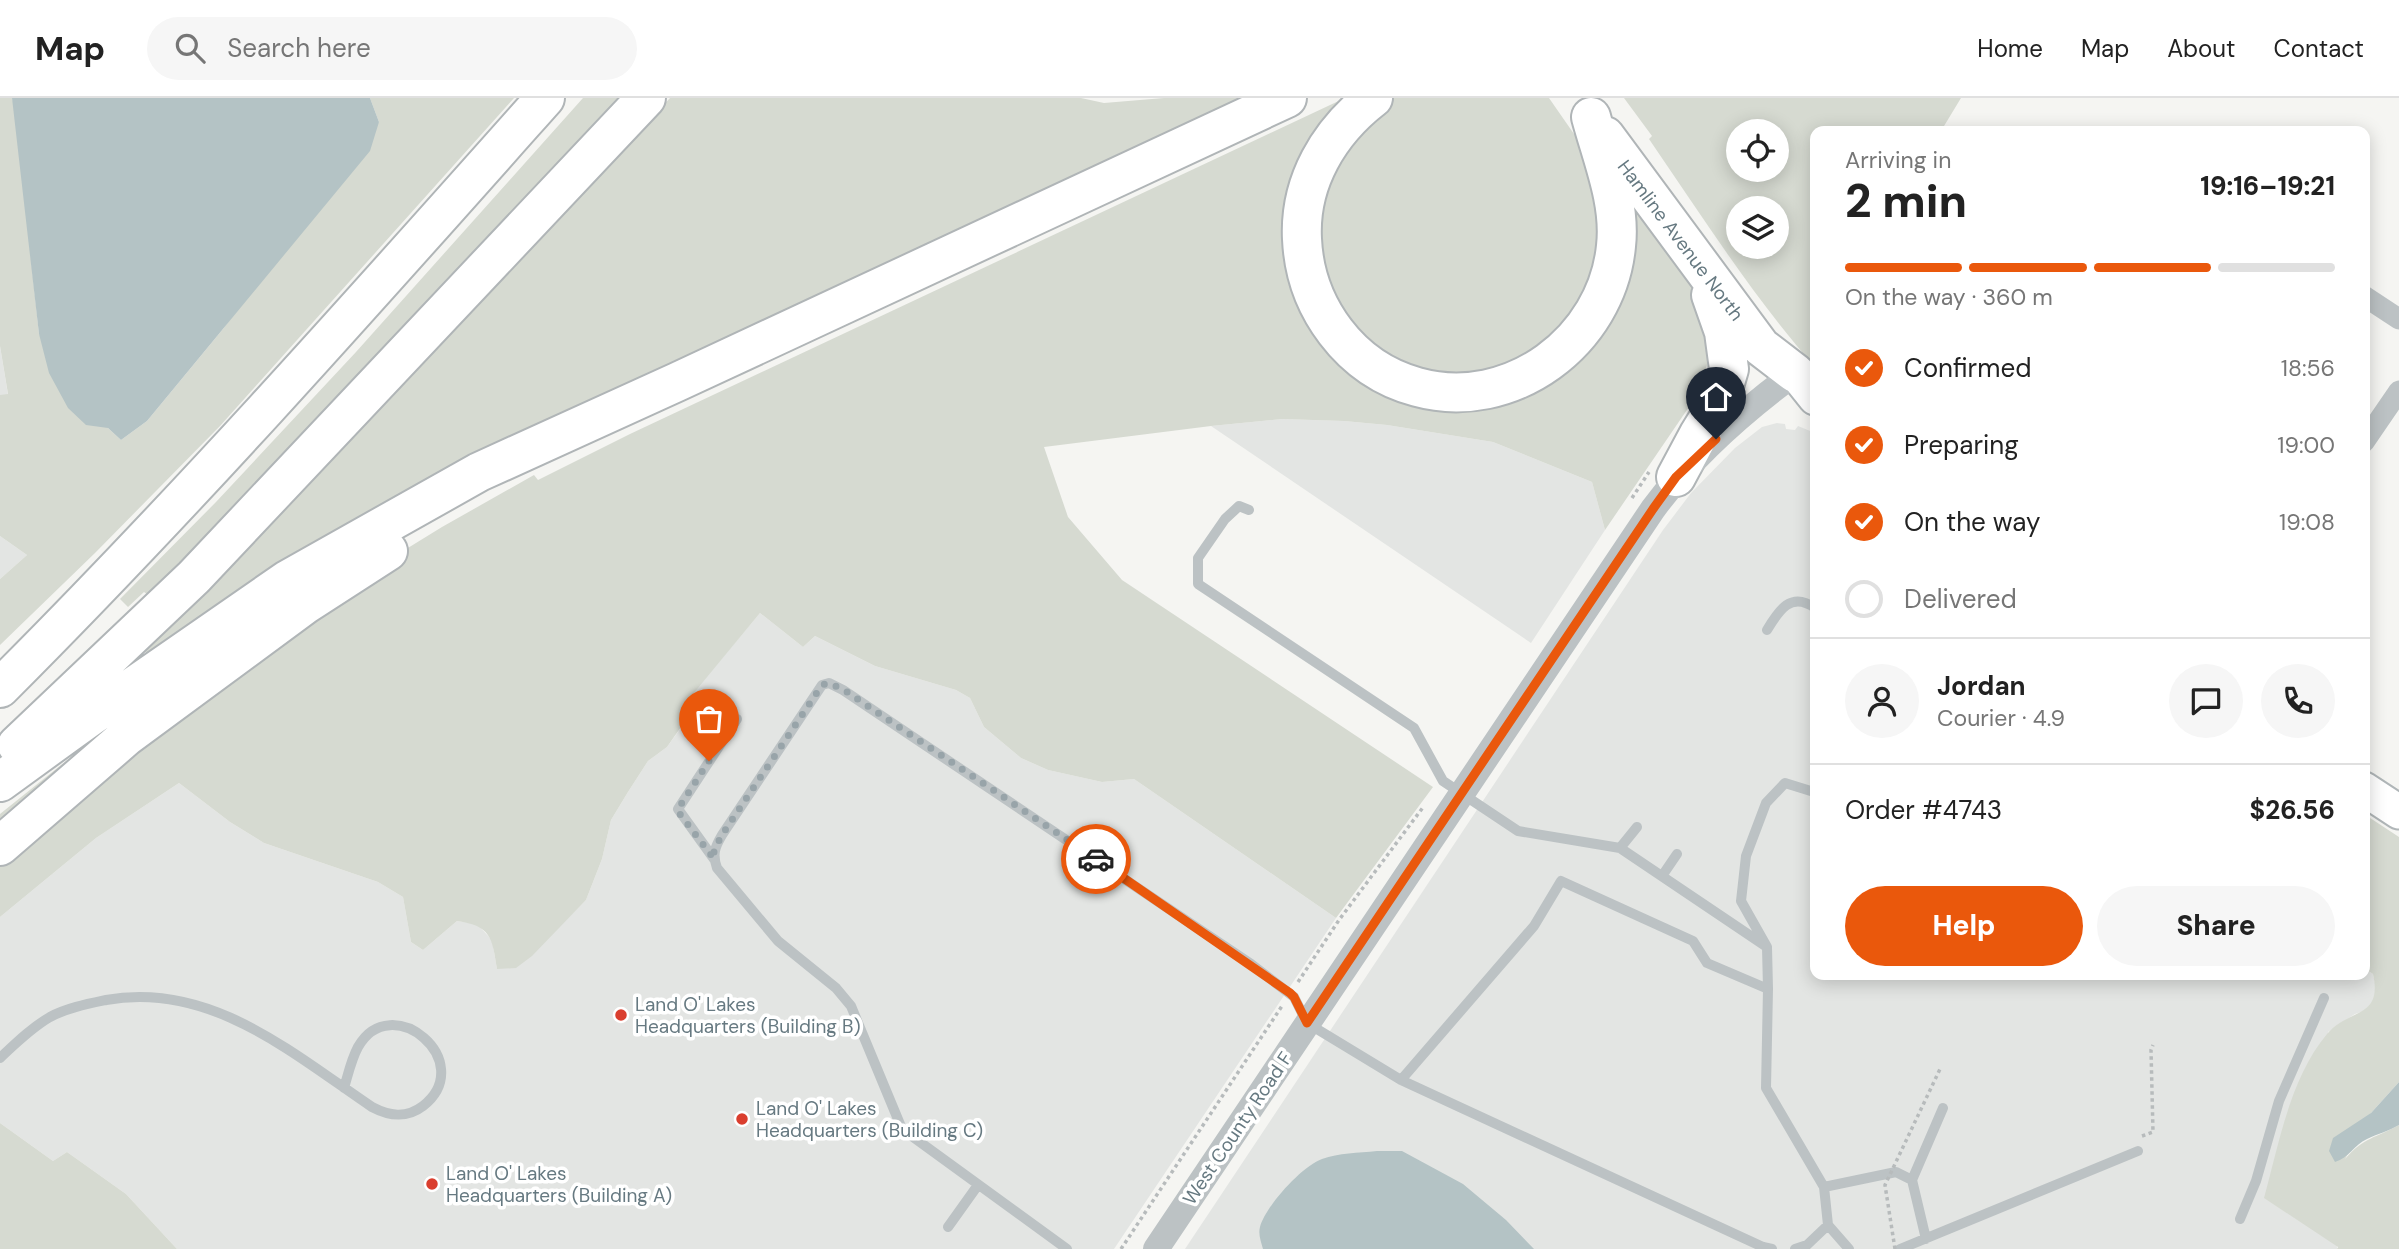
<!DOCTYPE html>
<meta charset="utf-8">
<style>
:root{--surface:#fff;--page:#f6f6f6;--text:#222;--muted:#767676;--line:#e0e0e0;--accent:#ea580c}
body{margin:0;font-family:"DM Sans",sans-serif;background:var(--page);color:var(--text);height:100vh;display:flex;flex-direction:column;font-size:26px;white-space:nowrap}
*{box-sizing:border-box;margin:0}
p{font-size:23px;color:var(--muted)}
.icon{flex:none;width:38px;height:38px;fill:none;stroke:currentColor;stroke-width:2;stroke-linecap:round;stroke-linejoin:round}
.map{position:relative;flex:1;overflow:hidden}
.details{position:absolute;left:1810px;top:28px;width:560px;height:854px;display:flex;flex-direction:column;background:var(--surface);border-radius:14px;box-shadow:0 4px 18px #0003}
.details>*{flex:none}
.buttons{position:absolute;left:1726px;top:21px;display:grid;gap:14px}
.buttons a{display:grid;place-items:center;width:63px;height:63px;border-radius:50%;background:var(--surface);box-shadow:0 4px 18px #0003;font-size:35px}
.pin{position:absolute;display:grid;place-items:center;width:60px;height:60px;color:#fff;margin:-72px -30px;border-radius:50% 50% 50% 0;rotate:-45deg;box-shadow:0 0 7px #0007}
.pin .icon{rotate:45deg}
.courier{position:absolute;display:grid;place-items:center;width:70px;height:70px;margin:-35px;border:5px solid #ea580c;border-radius:50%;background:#fff;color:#222;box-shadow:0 2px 9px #0007}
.overview em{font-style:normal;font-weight:800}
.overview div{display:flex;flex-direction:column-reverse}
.overview{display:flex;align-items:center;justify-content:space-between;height:119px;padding:0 35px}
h1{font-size:46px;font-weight:800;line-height:52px}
.bar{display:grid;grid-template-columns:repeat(4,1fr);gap:10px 7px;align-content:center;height:84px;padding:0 35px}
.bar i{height:9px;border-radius:5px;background:var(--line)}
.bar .current{background:var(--accent)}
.bar p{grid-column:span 4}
.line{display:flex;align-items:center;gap:18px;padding:0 35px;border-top:2px solid var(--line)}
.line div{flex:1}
.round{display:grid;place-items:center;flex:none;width:74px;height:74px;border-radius:37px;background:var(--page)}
ol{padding:0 35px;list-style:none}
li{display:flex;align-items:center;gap:21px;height:77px}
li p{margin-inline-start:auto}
li .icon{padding:7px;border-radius:50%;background:var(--accent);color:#fff;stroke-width:4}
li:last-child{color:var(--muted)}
li i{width:38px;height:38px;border:4px solid var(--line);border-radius:50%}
.action{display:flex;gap:14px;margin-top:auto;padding:14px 35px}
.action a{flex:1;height:80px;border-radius:42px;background:var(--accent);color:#fff;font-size:28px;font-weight:800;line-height:80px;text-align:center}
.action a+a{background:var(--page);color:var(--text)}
header{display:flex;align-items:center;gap:42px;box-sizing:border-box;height:98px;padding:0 35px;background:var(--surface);border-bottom:2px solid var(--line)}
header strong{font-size:33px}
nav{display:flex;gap:38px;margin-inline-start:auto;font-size:24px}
.search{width:490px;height:63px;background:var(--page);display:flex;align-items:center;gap:18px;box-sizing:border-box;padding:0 24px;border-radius:38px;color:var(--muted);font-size:26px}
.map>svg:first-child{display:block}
</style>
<header>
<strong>Map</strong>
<div class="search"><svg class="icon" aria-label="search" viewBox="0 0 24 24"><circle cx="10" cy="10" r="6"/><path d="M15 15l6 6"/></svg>Search here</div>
<nav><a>Home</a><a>Map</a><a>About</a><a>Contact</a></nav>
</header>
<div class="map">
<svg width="2399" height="1151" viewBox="0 0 2399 1151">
<rect width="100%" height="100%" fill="#f5f5f2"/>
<path fill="#e3e5e3" d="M 0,248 L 8,297 L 0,297 Z
M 1282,321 L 1344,323 L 1387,327 L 1493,344 L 1592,384 L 1605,432 L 1531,545 L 1211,328 Z
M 1777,325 L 1785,326 L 1786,331 L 1795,332 L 1798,328 L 1815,335 L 1815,877 L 2364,877 L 2364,870 L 2373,876 L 2376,890 L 2374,904 L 2367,912 L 2355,916 L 2328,934 L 2337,1151 L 1185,1151 L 1663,432 L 1691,395 L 1735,350 L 1762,329 Z
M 0,438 L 27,457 L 0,481 Z
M 760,515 L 803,549 L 815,538 L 875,568 L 956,592 L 970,600 L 984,629 L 1021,660 L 1048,672 L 1102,684 L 1134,681 L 1336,820 L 1114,1151 L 177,1151 L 126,1096 L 67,1054 L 53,1063 L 0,1025 L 0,819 L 96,740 L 179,685 L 230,724 L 264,745 L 378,784 L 403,799 L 411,844 L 423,852 L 457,823 L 477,826 L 492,842 L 497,871 L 560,828 L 586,802 L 602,761 L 611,722 L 628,694 L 648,663 L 667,649 L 686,623 L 692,596 Z"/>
<path fill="#d6dad1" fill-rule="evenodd" d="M 0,0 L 12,0 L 15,11 L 39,236 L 108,330 L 121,342 L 147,323 L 223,231 L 379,24 L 370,0 L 514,0 L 220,328 L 95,455 L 0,547 L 0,481 L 27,457 L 0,438 L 0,297 L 8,296 L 0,248 Z
M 583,0 L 624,0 L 151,499 L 144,494 L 128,509 L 120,501 L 216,404 L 356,254 Z
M 670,0 L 1081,0 L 1104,5 L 1164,0 L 1242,0 L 149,557 L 145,554 C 324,373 498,188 670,0 Z
M 1345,0 L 1292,140 L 1397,290 L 1570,260 L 1622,89 L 1701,200 L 1716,266 L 1708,264 L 1699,292 L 1691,306 L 1605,432 L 1592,384 L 1493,344 L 1387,327 L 1344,323 L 1282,321 L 1211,328 L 1044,349 L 1068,419 L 1122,482 L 1433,689 L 1336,820 L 1134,681 L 1102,684 L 1048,672 L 1021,660 L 984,629 L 970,600 L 956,592 L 875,568 L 815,538 L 803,549 L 760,515 L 693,596 L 686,622 L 667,649 L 648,663 L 628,694 L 611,722 L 602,761 L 586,802 L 532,858 L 516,870 L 497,871 C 492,839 491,828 457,823 L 423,852 L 411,844 L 403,799 L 378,784 L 264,745 L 230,724 L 179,685 L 96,740 L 0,819 L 0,758 L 377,469 L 442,429 L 534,377 L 538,382 L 630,336 Z
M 1388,0 L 1549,0 L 1590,59 L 1607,111 L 1580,220 L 1495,279 L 1406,274 L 1332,212 L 1314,107 L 1357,27 Z
M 1624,0 L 1961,0 L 1941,33 L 1815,33 L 1815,269 C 1753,199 1702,118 1649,41 L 1652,38 ZM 1738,33 L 1776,33 L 1776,72 L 1738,72 ZM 1738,110 L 1776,110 L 1776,149 L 1738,149 Z
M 76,655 L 82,662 L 0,734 L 0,716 Z
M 2364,716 L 2399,739 L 2399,984 L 2371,1015 L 2345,1061 C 2364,1039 2376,1040 2399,1027 L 2399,1151 L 2337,1151 L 2338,1149 L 2264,1100 C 2279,1046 2290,980 2327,936 C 2349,910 2383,921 2373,876 L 2364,870 Z
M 0,1025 L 53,1063 L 67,1054 L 126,1096 L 177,1151 L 0,1151 Z"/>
<path fill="#b4c3c5" d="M 12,0 L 370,0 L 379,24 L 370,53 L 147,323 L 121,342 L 108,330 L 86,327 L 68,310 L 49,275 L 39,236 Z
M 2399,984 L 2399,1027 C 2389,1033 2377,1036 2367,1041 C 2354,1047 2349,1060 2335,1064 L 2329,1053 L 2333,1040 L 2371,1015 Z
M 1377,1053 L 1402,1053 L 1463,1086 L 1506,1122 L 1534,1151 L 1263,1151 C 1261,1144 1258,1136 1260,1129 C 1265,1109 1302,1068 1322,1061 C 1339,1055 1358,1055 1377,1053 Z"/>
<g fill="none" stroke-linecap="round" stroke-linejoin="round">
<defs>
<path id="primary" d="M 1795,275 L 1815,300
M 2364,691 L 2399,714"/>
<path id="motorway" d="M 1373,0 C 1329,34 1299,84 1302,141 C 1305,209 1350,271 1417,289 C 1511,315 1607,243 1616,148 C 1621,105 1602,60 1591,19
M 1605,38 L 1761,249 L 1795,275
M 1676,379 L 1699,336 L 1720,302 L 1729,271 L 1724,234 L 1711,197
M 0,590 C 189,401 367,200 545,0
M 17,647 L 194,479 L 646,0
M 0,684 L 91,618 L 287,482 L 479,374 L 677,284 L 1287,0
M 0,748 L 127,638 L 306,506 L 388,453"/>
</defs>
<use href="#primary" stroke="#b0b6b8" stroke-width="37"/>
<use href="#motorway" stroke="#b0b5b7" stroke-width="42"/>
<path stroke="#b7bbbc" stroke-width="3.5" stroke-dasharray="3.5 3.5" stroke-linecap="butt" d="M 1632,400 L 1649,374
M 1298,884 L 1339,822 L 1424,708
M 2142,1038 L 2153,1034 L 2151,952 L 2153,947
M 1121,1151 L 1282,908"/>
<path stroke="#bcc2c4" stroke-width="10" d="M 1249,412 L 1239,408 L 1225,421 L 1198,460 L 1198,486 L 1414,630 L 1443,683 L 1518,733 L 1620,750 L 1767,849
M 1767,532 C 1779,512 1791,493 1815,510
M 1620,750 L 1637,729
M 714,761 L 678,711 L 737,621
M 1662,778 L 1677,756
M 0,960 C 15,946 31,930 50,919 C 67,910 87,906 106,902 C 210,883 292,955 372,1009 C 389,1018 406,1021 423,1008 C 479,964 391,890 358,949 C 351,962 348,977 344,990
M 1401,982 L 1534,828 L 1561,783 L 1693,843 L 1707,865 L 1768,891
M 1824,1089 L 1896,1074 L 1912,1082
M 2240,1121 L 2256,1083 L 2279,1003 L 2324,900
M 1828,1127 L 1849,1151
M 948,1129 L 978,1087
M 1926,1141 L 1912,1082 L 1943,1010
M 1067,1151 L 902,1031 L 851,908 L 836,890 L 778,843 L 717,770 C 712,756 715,749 722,737 L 822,587 L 829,585 L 843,592 L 1251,866 L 1294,899 L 1307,925 L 1401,982 L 1763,1149 L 1772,1151
M 1795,1151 L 1807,1147 L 1828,1127 L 1824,1089 L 1766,990 L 1768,891 L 1767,849 L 1741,803 L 1746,758 L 1766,705 L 1785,685 L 1814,694
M 1900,1151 L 2138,1053"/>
<path stroke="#bcc2c4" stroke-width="21" d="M 2364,198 L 2399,221
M 2364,344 L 2399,293"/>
<path stroke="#bcc2c4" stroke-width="26" d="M 1156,1151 L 1653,411 C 1692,358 1742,314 1795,275"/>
<use href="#primary" stroke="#fff" stroke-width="33"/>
<use href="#motorway" stroke="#fff" stroke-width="38"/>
<path stroke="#b7bbbc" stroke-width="3.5" stroke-dasharray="3.5 3.5" stroke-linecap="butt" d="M 1895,1151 L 1885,1087 L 1941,969"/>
</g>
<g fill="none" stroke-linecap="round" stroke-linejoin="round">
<path stroke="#98a4a9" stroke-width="7" stroke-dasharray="0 12.6" d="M 709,663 L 678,711 L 680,716 L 714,761 L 714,752 L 722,737 L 822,587 L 829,585 L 844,592 L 1096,761"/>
<path stroke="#ea580c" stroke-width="9" d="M 1096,761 L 1290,895 L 1294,899 L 1307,925 L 1653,411 L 1676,379 L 1716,341"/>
</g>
<g fill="#da3e2e" stroke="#fff" stroke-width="2.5">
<circle cx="621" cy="917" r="7"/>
<circle cx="742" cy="1021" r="7"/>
<circle cx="432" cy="1086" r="7"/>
</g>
<g text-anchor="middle" stroke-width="7" stroke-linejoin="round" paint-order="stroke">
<g font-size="19" fill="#667981" stroke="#fff">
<text transform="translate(1681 142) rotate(53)" y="7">Hamline Avenue North</text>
<text transform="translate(1237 1030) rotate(-56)" y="7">West County Road F</text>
</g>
<g font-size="19" fill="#667981" stroke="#fff" text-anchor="start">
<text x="635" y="913">Land O' Lakes<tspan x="635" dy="22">Headquarters (Building B)</tspan></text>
<text x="756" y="1017">Land O' Lakes<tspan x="756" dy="22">Headquarters (Building C)</tspan></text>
<text x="446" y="1082">Land O' Lakes<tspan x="446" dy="22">Headquarters (Building A)</tspan></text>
</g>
</g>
</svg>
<div class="buttons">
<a><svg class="icon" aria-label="locate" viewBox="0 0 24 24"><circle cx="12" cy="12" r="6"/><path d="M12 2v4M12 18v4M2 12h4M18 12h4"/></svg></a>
<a><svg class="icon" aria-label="layers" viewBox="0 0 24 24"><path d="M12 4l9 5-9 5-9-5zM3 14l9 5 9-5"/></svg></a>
</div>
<div class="pin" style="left:709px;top:663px;background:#ea580c"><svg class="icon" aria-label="bag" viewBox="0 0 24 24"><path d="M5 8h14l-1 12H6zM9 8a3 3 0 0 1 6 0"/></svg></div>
<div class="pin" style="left:1716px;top:341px;background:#1f2937"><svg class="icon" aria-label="home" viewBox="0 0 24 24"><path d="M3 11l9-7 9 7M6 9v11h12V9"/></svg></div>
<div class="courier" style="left:1096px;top:761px"><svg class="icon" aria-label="car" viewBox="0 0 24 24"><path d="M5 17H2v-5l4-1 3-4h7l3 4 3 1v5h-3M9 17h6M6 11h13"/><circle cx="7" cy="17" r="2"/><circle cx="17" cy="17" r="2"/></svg></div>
<section class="details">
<div class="overview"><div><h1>2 min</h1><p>Arriving in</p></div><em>19:16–19:21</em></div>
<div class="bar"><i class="current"></i><i class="current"></i><i class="current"></i><i></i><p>On the way · 360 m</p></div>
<ol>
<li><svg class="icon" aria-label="check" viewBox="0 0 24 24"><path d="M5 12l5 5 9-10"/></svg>Confirmed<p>18:56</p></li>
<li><svg class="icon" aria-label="check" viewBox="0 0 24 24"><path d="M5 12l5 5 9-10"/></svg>Preparing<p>19:00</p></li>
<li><svg class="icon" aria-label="check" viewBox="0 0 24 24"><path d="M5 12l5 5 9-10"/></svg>On the way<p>19:08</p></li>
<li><i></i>Delivered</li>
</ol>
<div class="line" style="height:126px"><a class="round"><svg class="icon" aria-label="person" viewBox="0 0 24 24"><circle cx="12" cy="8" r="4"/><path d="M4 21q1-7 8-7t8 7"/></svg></a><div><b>Jordan</b><p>Courier · 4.9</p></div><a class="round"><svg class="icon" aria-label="chat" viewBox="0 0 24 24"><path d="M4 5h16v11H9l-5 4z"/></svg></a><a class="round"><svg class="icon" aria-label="phone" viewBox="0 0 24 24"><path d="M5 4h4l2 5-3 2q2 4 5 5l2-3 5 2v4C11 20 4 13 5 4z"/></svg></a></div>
<div class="line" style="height:91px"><div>Order #4743</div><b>$26.56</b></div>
<div class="action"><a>Help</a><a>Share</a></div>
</section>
</div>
